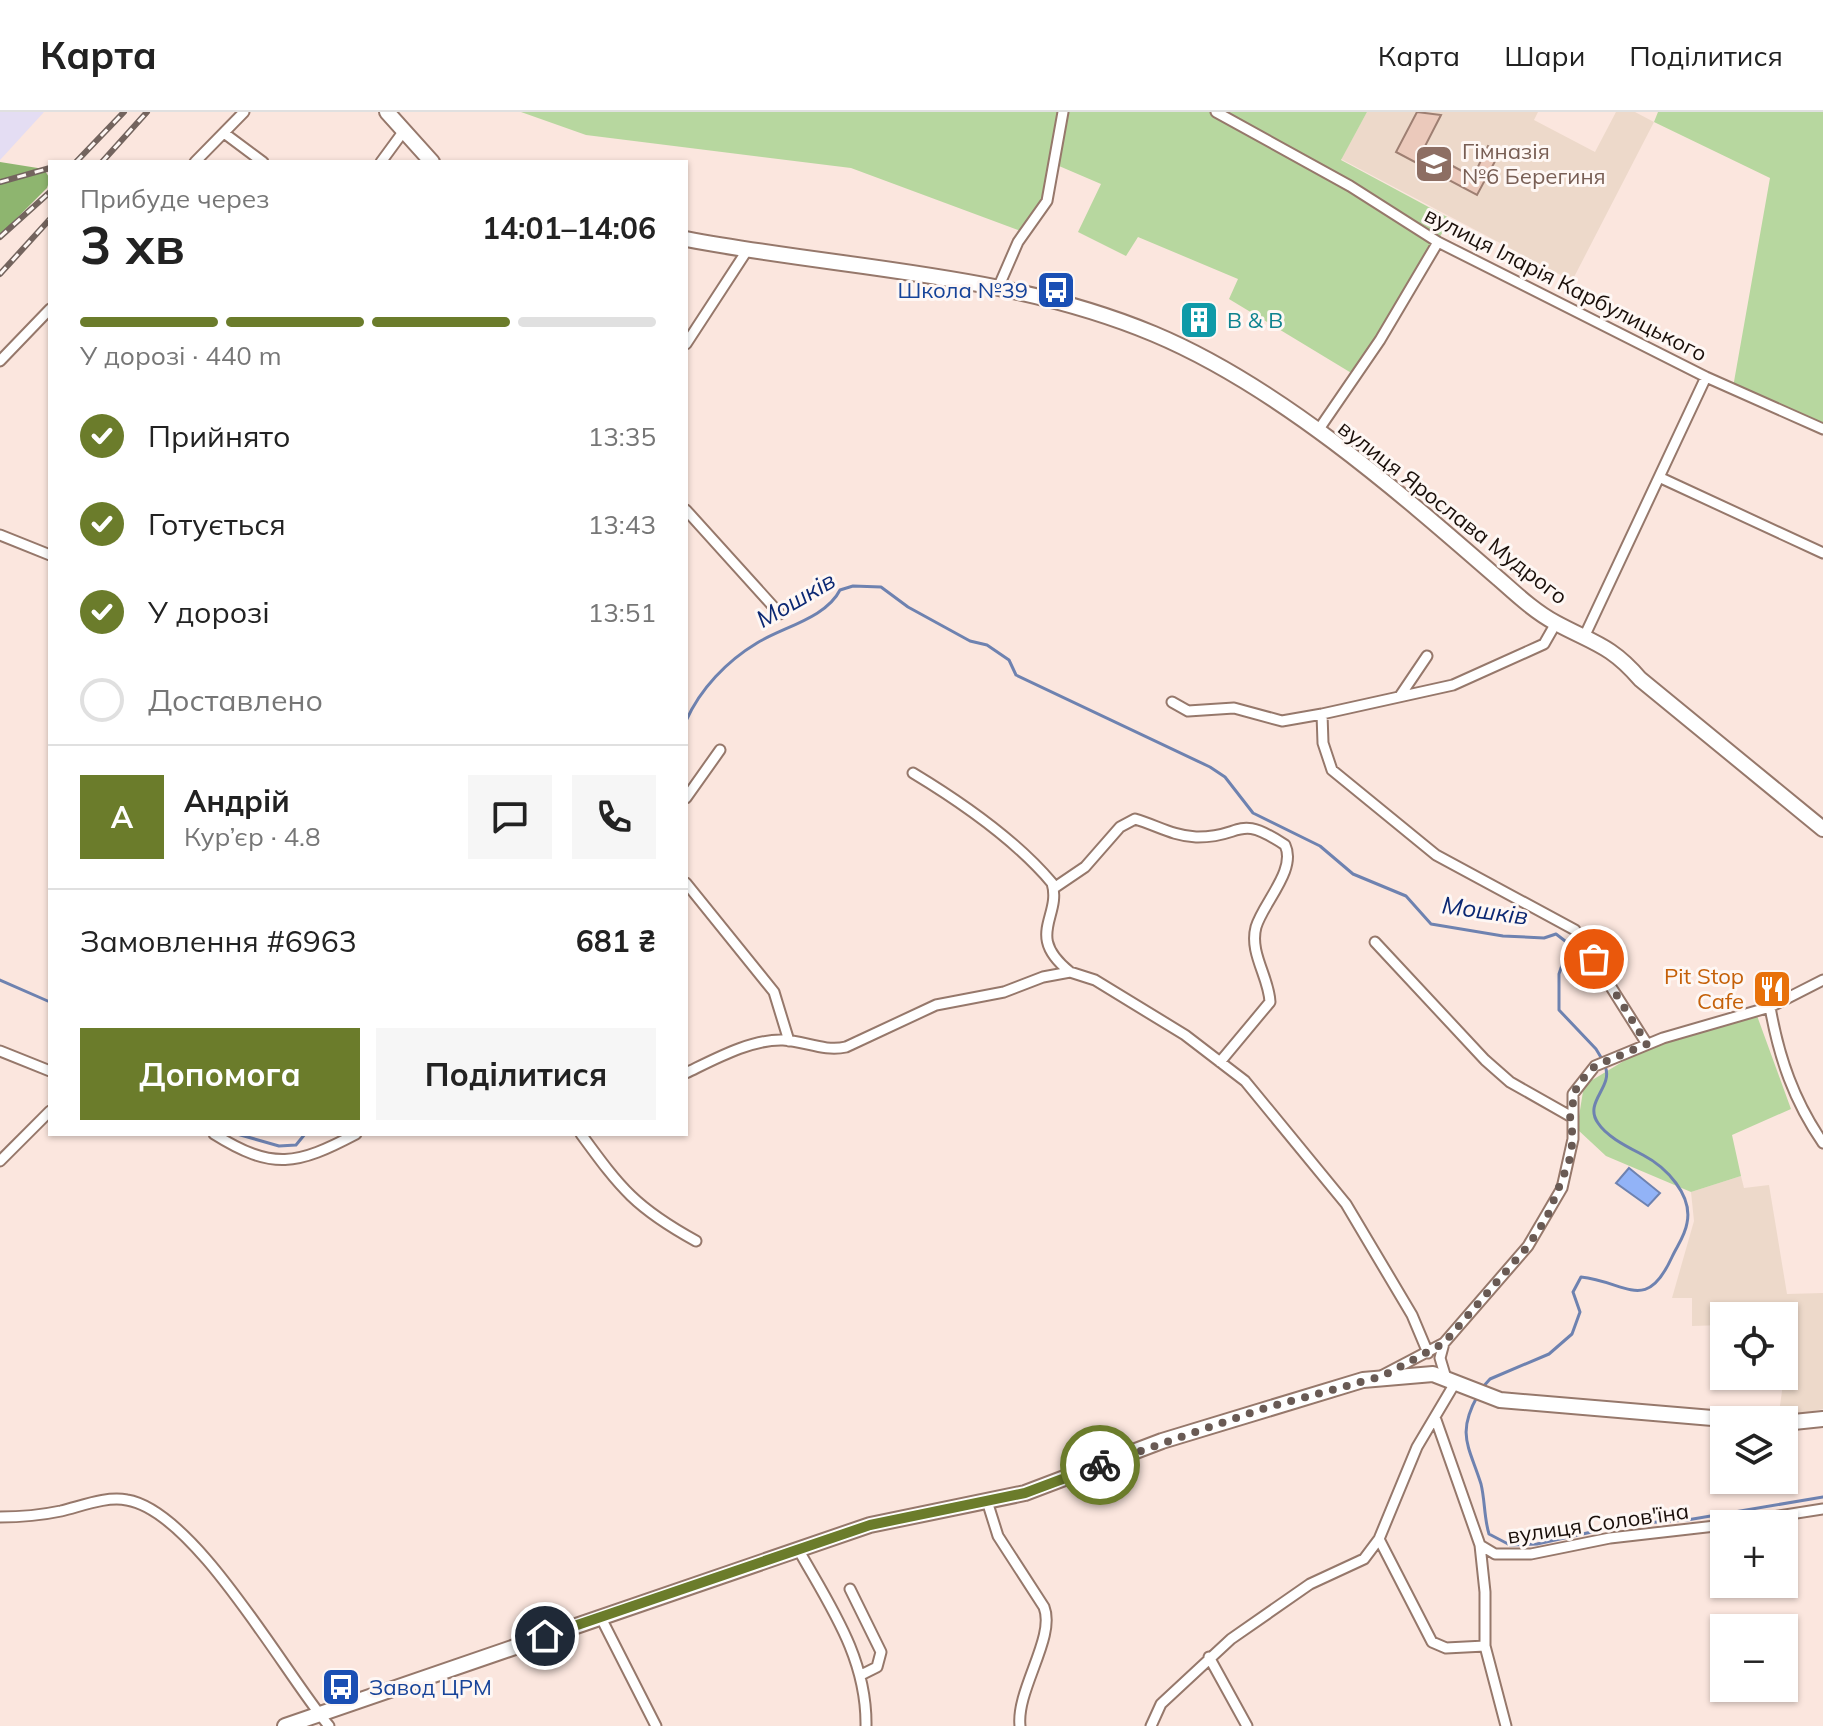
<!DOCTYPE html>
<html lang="uk">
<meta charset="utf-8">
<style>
:root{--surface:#fff;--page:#f6f6f6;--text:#222;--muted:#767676;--line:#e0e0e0;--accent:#6b7c2b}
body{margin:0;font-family:Mulish,sans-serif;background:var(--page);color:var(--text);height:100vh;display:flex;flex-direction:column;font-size:30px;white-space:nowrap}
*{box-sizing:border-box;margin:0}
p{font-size:26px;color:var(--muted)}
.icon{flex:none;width:44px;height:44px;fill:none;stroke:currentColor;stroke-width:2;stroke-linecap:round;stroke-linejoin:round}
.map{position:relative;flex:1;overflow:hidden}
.sheet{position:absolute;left:48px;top:48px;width:640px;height:976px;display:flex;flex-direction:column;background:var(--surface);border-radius:0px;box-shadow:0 2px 6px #0004}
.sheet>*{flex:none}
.tools{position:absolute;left:1710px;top:1190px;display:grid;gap:16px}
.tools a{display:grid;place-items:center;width:88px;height:88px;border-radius:0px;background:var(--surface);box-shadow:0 2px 6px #0004;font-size:40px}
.pin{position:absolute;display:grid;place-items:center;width:68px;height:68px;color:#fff;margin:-34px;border:4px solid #fff;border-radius:50%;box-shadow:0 2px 8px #0007}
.courier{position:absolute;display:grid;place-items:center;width:80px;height:80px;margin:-40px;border:6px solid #6b7c2b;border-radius:50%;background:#fff;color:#222;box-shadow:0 2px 10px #0007}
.head em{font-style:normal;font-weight:700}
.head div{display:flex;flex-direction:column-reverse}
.head{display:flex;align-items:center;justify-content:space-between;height:136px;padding:0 32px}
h1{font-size:52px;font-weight:700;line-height:60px}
.bar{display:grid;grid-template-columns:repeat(4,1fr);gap:12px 8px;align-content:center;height:96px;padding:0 32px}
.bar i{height:10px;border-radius:6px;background:var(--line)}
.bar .on{background:var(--accent)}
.bar p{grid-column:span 4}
.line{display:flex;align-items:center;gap:20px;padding:0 32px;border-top:2px solid var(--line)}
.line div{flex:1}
.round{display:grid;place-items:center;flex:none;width:84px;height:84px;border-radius:0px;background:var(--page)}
ol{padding:0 32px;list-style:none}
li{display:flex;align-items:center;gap:24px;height:88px}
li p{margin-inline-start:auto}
li .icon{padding:8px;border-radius:50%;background:var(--accent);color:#fff;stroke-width:4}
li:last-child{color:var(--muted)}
li i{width:44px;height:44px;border:4px solid var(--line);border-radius:50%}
.action{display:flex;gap:16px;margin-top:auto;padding:16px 32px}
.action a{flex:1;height:92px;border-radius:0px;background:var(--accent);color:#fff;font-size:32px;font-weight:700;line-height:92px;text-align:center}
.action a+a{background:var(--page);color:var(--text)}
header{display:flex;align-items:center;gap:48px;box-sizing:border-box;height:112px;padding:0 40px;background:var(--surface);border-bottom:2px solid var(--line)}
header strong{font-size:38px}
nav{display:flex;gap:44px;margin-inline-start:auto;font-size:28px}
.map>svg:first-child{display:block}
</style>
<header>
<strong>Карта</strong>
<nav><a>Карта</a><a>Шари</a><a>Поділитися</a></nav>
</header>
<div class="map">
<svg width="1823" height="1614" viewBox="0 0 1823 1614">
<rect width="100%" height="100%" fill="#fbe6de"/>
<path fill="#e4ddf3" d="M 0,0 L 44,0 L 0,48 Z"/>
<path fill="#edd9ca" d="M 1367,0 L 1538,0 L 1534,8 L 1595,40 L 1616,0 L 1635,0 L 1654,10 L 1572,169 L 1341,47 Z
M 1741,1064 L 1744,1076 L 1769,1073 L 1787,1182 L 1823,1181 L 1823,1297 L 1799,1302 L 1779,1301 L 1787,1242 L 1784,1204 L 1724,1204 L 1724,1213 L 1692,1214 L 1692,1186 L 1672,1186 L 1694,1109 L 1691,1080 Z"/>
<path fill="#b7d79f" d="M 521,0 L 1367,0 L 1341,48 L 1451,107 L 1353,262 L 1229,187 L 1238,167 L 1138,125 L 1126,144 L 1078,120 L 1101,72 L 1052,51 L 1040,91 L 1021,119 L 851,56 L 586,23 Z
M 1658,0 L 1823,0 L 1823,320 L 1732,281 L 1770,66 L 1654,10 Z
M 1756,901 L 1791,997 L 1732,1023 L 1741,1064 L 1691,1080 L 1606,1044 L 1577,1017 L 1584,973 L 1647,935 Z"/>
<path fill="#8eb56f" d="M 0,50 L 44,57 L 50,67 L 47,76 L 0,123 Z"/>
<path fill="#92b3f7" stroke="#6e82b0" stroke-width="2" d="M 1629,1056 L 1660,1081 L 1648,1094 L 1616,1071 Z"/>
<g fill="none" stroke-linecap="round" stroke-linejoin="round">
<path stroke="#6e82b0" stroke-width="3" d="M 686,609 C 700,577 727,549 757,531 C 783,515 826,506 840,478 L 853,474 L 881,475 L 908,495 L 970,529 L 987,533 L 1009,548 L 1016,563 L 1210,655 L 1225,665 L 1253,701 L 1320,734 L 1353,762 L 1406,784 L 1431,812 L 1503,824 L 1544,826 L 1556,822 L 1569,832 L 1559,862 L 1559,898 L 1596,937 L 1602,947
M 0,868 L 50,890
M 237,1022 L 279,1034 L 296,1033 L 305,1022
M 1482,1276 L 1490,1267 L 1549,1242 L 1572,1222 L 1580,1200 L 1573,1180 L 1581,1165 C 1627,1170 1646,1202 1672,1145 C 1677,1134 1685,1124 1687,1111 C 1693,1083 1666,1055 1643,1043 C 1628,1035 1607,1025 1598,1011 C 1583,990 1614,975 1605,954
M 1478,1283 C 1456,1322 1469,1334 1481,1372 C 1485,1388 1484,1406 1489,1422 L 1510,1433 L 1537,1432 L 1628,1412 L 1687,1408 L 1823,1385"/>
</g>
<path fill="#ebc9bb" stroke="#9e7f72" stroke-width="2" d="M 1417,0 L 1441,3 L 1423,38 L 1473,65 L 1488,34 L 1500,40 L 1477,83 L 1396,40 Z"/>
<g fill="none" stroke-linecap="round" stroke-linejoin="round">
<defs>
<path id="street" d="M 1216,0 L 1350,74 L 1438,130 L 1706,265 L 1823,317
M 224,21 L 263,50
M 195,50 L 244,0
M 381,50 L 403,20
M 998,176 L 1018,130 L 1047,89 L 1063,0
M 686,232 L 748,137
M 0,249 L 50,197
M 1317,320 L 1380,228 L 1438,130
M 1661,366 L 1823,441
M 686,398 L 780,502
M 0,423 L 50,443
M 1585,523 L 1706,265
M 1400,584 L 1427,544
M 1172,590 L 1188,599 L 1234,596 L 1282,609 L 1322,602 L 1453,573 L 1544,532 L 1556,511
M 1322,602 L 1323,631 L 1332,658 L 1436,743 L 1575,818 L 1647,932
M 913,661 C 961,690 1015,727 1052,771 C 1062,805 1024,823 1070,860
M 686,686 L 720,638
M 686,771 L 774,880 L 789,929
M 1054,776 L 1085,755 L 1120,715 L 1135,707 C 1156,713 1173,724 1196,725 C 1244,726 1235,700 1285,733 C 1297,758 1263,791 1256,815 C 1249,841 1269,865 1270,890 L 1220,950
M 1375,830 L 1485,948 L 1510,970 L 1570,1004
M 1770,895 C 1779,946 1794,989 1823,1031
M 0,939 L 50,959
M 686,961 C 715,947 751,927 783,928 C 805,929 824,940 846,935 L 936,893 L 1004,880 L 1043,865 L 1070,860 L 1095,868 L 1185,923 L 1245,969 L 1346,1092 L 1412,1203 L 1428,1241
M 214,1022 C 273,1059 297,1053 356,1022
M 581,1022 C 621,1077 636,1096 696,1129
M 0,1049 L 50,999
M 1444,1231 L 1440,1246 L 1446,1266
M 1383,1263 L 1444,1231 L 1528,1134 L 1562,1076 L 1573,1027 L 1573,982 L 1595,954 L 1663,926 L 1770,895 L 1823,868
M 1436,1308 L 1480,1433 L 1485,1480 L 1485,1534 L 1506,1614
M 987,1389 L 998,1424 L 1044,1495 C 1056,1525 1016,1578 1020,1614
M 0,1405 C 20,1405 42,1403 61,1399 C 82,1394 106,1384 127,1388 C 195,1399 285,1562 329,1614
M 1727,1412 L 1823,1397
M 1379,1427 L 1432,1530 L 1446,1536 L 1485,1534
M 1480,1433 L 1495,1442 L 1531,1442 L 1610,1426 L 1724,1413
M 798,1437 C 830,1494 867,1546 866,1614
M 850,1477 L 881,1540 L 877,1555 L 863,1562
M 600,1504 L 656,1614
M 1209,1545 L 1247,1614
M 1151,1614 L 1161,1592 L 1231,1527 L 1310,1472 L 1364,1447 L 1379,1427 L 1417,1335 L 1455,1271"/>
<path id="secondary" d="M 387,0 L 432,50
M 686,127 C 842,157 1006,160 1154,222 C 1278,274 1398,379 1499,467 C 1516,482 1535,500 1556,511 C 1593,531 1611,533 1640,567 L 1823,717
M 1784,1311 L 1823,1307
M 285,1614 L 870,1413 L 1025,1381 L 1162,1329 L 1363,1268 L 1433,1262 L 1500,1288 L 1736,1308"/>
</defs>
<use href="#street" stroke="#96786b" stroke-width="13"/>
<use href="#secondary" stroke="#96786b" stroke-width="18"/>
<use href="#street" stroke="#fff" stroke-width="9"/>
<use href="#secondary" stroke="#fff" stroke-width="14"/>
<defs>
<path id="rail" d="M 76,50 L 124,0
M 102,50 L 147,0
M 0,70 L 50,56
M 0,125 L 50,80
M 0,162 L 50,107"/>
</defs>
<use href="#rail" stroke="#73645e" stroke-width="6"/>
<use href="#rail" stroke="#fef7f4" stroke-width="3" stroke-dasharray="9" stroke-linecap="butt"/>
</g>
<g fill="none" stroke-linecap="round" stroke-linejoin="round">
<path stroke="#695a54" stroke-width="8" stroke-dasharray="0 14.4" d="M 1100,1353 L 1262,1297 L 1383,1264 L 1444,1231 L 1528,1134 L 1547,1105 L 1569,1050 L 1573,1027 L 1570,1004 L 1577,973 L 1595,954 L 1647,932 L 1594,847"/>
<path stroke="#6b7c2b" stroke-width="10" d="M 545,1524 L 870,1413 L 1025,1381 L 1100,1353"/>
</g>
<defs>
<symbol id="school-square" viewBox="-11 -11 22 22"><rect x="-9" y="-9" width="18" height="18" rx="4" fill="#8d6e63" stroke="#fef7f4"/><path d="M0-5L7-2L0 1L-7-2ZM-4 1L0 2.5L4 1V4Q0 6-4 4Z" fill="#fff"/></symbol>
<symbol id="bus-square" viewBox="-11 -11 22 22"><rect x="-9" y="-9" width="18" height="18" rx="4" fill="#1a4fb4" stroke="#fef7f4"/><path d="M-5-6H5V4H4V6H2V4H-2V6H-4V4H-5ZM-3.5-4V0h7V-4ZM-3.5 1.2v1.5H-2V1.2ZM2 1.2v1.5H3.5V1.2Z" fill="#fff"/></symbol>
<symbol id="building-square" viewBox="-11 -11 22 22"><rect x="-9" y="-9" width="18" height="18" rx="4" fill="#0f9aa8" stroke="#fef7f4"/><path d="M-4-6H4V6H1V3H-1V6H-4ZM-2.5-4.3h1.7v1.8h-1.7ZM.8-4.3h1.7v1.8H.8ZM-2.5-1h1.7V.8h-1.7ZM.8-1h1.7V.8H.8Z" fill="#fff"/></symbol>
<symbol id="restaurant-square" viewBox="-11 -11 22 22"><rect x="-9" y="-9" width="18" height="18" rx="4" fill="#e8710a" stroke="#fef7f4"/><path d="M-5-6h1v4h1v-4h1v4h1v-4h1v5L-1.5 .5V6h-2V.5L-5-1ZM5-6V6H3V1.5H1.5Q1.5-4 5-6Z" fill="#fff"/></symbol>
</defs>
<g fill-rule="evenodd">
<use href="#school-square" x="1412" y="30" width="44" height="44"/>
<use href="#bus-square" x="1034" y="156" width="44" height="44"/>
<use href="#building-square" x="1177" y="186" width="44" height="44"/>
<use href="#restaurant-square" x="1750" y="855" width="44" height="44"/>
<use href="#bus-square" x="319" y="1553" width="44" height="44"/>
</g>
<g text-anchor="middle" stroke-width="6" stroke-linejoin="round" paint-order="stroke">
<g font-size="22" fill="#785e54" stroke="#fef7f4" text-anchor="start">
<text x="1462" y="47">Гімназія<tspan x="1462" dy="25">№6 Берегиня</tspan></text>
</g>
<g font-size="22" fill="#1a0f0a" stroke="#fef7f4">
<text transform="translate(1566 172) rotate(27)" y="8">вулиця Іларія Карбулицького</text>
<text transform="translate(1453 400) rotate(38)" y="8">вулиця Ярослава Мудрого</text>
<text transform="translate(1598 1411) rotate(-8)" y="8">вулиця Солов'їна</text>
</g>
<g font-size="22" fill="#164399" stroke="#fef7f4" text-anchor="end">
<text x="1028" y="186">Школа №39</text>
<text x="369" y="1583" text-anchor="start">Завод ЦРМ</text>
</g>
<g font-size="22" fill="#0d838f" stroke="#fef7f4" text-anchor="start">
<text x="1227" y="216">B &amp; B</text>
</g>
<g font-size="22" fill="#c56008" stroke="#fef7f4" text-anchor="end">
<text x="1744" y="872">Pit Stop<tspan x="1744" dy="25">Cafe</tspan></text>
</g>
<g font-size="24" font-style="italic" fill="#0b2873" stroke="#fef7f4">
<text transform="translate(796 488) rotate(-30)" y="8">Мошків</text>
<text transform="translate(1485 799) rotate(8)" y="8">Мошків</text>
</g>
</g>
</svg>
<div class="tools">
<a><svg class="icon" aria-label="locate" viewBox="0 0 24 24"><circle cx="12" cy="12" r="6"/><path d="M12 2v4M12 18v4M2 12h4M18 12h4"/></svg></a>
<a><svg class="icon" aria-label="layers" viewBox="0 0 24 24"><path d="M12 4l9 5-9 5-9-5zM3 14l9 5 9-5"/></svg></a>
<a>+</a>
<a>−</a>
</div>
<div class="pin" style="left:1594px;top:847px;background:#ea580c"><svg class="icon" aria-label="bag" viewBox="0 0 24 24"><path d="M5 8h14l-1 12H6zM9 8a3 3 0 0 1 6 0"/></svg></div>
<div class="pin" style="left:545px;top:1524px;background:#1f2937"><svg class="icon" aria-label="home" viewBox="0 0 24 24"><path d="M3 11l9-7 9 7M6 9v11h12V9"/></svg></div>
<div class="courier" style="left:1100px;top:1353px"><svg class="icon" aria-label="bike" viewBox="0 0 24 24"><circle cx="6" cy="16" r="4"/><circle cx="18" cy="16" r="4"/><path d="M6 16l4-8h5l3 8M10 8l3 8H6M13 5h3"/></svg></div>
<section class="sheet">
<div class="head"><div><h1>3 хв</h1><p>Прибуде через</p></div><em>14:01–14:06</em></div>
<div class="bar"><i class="on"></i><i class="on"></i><i class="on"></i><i></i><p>У дорозі · 440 m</p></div>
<ol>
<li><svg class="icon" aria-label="check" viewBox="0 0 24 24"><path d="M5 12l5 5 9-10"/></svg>Прийнято<p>13:35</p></li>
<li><svg class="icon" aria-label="check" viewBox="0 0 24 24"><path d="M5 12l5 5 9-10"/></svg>Готується<p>13:43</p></li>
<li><svg class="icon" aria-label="check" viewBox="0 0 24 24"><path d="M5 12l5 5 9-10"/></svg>У дорозі<p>13:51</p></li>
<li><i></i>Доставлено</li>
</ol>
<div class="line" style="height:144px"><b class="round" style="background:var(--accent);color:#fff">А</b><div><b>Андрій</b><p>Кур’єр · 4.8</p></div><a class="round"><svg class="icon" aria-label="chat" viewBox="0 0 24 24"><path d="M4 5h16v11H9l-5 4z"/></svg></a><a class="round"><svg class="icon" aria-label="phone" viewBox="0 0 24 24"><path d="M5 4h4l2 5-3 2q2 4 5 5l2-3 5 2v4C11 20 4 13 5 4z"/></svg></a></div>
<div class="line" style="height:104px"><div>Замовлення #6963</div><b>681 ₴</b></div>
<div class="action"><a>Допомога</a><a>Поділитися</a></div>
</section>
</div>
